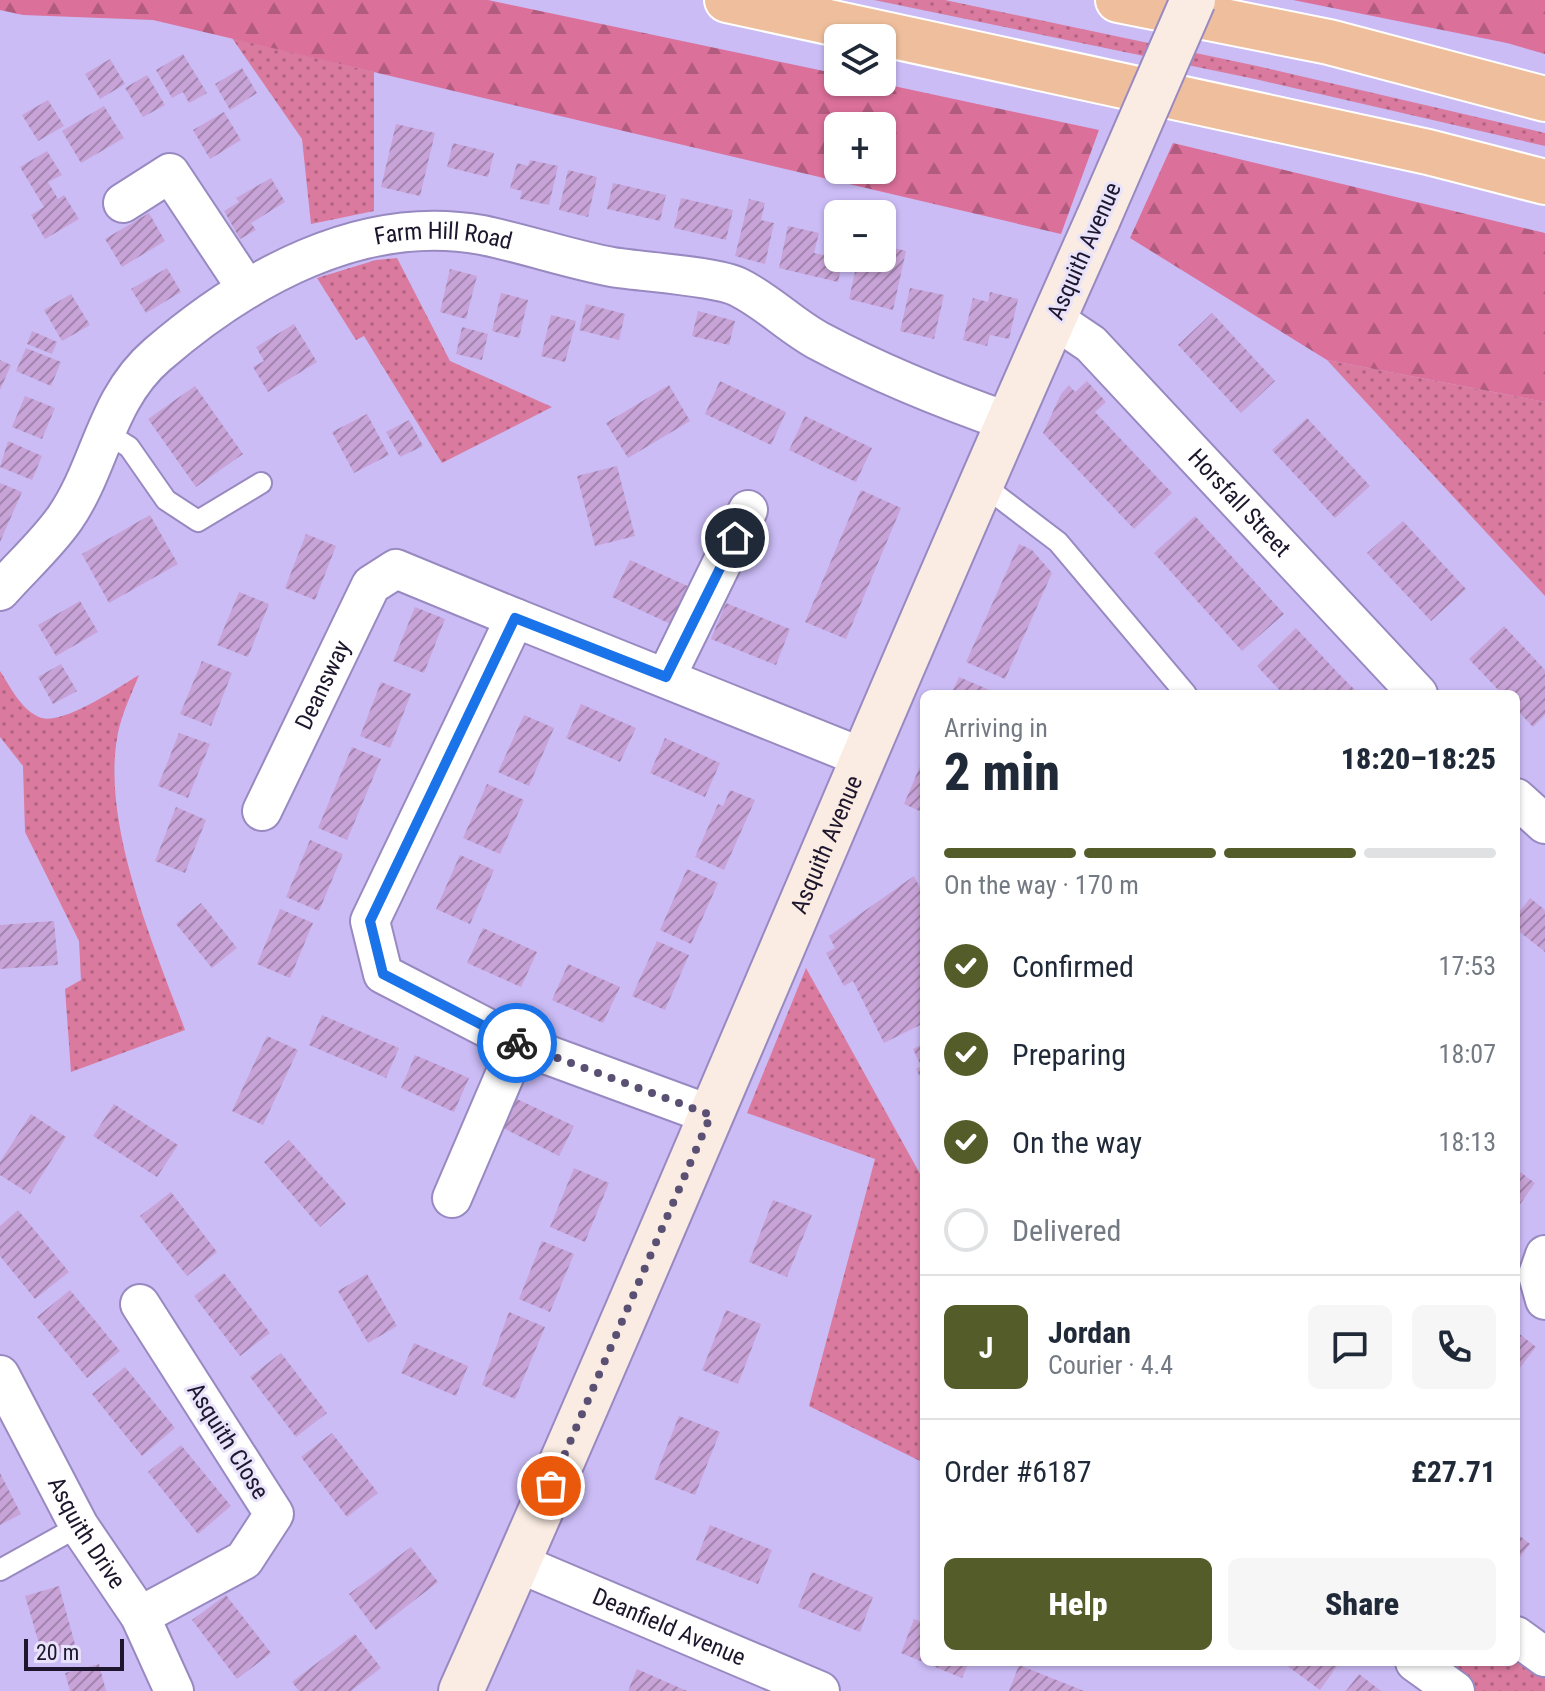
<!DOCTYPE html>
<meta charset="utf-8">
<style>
:root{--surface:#fff;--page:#f6f6f7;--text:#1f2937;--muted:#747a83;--line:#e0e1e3;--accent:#545c2a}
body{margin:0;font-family:"Roboto Condensed",sans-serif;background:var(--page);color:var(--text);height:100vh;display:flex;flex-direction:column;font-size:30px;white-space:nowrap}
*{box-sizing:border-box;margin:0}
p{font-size:26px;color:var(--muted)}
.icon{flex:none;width:44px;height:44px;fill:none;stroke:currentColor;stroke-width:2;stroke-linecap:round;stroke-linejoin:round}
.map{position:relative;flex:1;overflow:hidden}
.details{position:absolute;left:920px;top:690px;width:600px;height:976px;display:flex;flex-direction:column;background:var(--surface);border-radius:12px;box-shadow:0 2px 6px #0004}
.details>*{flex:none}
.buttons{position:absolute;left:824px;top:24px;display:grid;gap:16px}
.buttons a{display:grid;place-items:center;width:72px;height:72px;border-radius:12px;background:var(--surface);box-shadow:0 2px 6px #0004;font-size:40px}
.scale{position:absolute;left:24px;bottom:20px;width:100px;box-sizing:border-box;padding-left:8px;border:4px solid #1d162c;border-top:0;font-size:22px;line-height:28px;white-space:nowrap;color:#1d162c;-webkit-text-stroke:6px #e8e3fb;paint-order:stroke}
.pin{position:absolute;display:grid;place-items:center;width:68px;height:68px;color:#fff;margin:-34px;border:4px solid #fff;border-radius:50%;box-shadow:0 2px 8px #0007}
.courier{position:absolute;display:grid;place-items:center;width:80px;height:80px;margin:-40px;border:6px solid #1a73e8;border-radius:50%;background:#fff;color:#222;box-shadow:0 2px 10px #0007}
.head em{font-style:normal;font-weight:800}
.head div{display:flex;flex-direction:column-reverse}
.head{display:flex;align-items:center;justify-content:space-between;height:136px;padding:0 24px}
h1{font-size:52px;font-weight:800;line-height:60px}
.bar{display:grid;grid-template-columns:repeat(4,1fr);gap:12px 8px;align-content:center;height:96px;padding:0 24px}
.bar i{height:10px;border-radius:6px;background:var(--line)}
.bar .active{background:var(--accent)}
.bar p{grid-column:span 4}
.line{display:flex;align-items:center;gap:20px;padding:0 24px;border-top:2px solid var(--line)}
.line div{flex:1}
.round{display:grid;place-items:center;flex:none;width:84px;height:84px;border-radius:12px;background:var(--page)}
ol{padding:0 24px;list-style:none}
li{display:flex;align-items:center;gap:24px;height:88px}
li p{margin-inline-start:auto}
li .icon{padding:8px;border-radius:50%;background:var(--accent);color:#fff;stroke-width:4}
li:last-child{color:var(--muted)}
li i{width:44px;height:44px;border:4px solid var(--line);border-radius:50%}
.cta{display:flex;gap:16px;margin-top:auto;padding:16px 24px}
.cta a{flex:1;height:92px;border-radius:12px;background:var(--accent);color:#fff;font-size:32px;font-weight:800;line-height:92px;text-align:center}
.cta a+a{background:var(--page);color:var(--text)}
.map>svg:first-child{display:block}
</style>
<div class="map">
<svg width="1545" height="1691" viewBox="0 0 1545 1691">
<defs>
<pattern id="grass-dots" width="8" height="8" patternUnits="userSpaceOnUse" patternTransform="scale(2)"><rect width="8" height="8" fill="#da7a9e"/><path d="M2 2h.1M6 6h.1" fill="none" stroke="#b06381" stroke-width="1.8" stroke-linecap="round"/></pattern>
<pattern id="forest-firs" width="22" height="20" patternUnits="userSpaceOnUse" patternTransform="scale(2)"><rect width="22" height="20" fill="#db709a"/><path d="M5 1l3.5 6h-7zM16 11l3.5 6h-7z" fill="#b15b7e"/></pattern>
<pattern id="building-hatch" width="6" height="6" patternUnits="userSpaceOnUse" patternTransform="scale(2)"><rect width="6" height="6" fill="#c8a3d7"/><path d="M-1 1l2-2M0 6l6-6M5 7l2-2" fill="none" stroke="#a284af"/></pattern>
</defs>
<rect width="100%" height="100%" fill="#cbbcf6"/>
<path fill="url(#grass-dots)" d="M 874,0 L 945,0 L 1257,66 L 1545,133 L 1545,146 L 1255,79 Z
M 232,38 L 374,72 L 374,211 L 311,224 L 302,139 Z
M 397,258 L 450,361 L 552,407 L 442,463 L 364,336 L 356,340 L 317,278 L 376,260 Z
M 1327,360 L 1545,402 L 1545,596 Z
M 0,671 C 10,686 22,712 42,718 C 65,724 119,687 139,675 C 132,693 122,713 118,733 C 100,822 154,946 185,1030 L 71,1072 L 65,989 L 81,980 L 79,941 L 25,832 L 23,766 L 0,737 Z
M 806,968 L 924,1181 L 924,1463 L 809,1406 L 875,1159 L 747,1113 Z
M 1516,1649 L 1545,1671 L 1545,1691 L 1476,1691 C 1465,1683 1463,1671 1451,1662 L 1516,1662 Z"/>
<path fill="url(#forest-firs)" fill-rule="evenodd" d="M 0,0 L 488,0 L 838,74 L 838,82 L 875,82 L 1099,130 L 1061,234 L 153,20 L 23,15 L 0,10 ZM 882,126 L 882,170 L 838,170 L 838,126 Z
M 1293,0 L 1545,0 L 1545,54 L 1507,43 Z
M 1173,143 L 1545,233 L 1545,402 L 1327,360 L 1130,238 Z"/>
<path fill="url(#building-hatch)" d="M 183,54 L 207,93 L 189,103 L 183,92 L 172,98 L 156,70 Z
M 110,59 L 125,84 L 100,99 L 85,74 Z
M 242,68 L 257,93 L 230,110 L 215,84 Z
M 147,75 L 165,105 L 143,117 L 125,88 Z
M 48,100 L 64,126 L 38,141 L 22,115 Z
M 104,106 L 124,138 L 81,163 L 62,131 Z
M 224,112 L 241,140 L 210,159 L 193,130 Z
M 396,124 L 435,133 L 420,196 L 381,187 Z
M 453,143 L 494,153 L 488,177 L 447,167 Z
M 47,151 L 62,175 L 48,182 L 58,199 L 64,195 L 79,219 L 45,239 L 31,215 L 44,207 L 20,167 Z
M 530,160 L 558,166 L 549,205 L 520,199 L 522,191 L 510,188 L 517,163 L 528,166 Z
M 568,170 L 597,177 L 588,217 L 559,210 Z
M 271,178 L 285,202 L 251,223 L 256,230 L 240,239 L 224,211 L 239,202 L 236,198 Z
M 613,183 L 666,195 L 660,221 L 607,209 Z
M 681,198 L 733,210 L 726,240 L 674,228 Z
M 749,199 L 765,203 L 761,220 L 774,223 L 765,264 L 735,256 Z
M 149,213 L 165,241 L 122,267 L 105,239 Z
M 788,226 L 819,233 L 814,253 L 843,259 L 838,282 L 779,268 Z
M 882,245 L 906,251 L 893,310 L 849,299 L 858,258 L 882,258 Z
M 167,268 L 181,292 L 146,313 L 131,289 Z
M 450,269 L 477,276 L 466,319 L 440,312 Z
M 910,288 L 944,295 L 934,339 L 900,331 Z
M 990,292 L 1018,299 L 1009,339 L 990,335 L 987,346 L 963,340 L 973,298 L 988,302 Z
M 501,293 L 528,300 L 519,338 L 492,331 Z
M 71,294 L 90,325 L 62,341 L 44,310 Z
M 586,304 L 625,314 L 619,340 L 579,330 Z
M 698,311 L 735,321 L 729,345 L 692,336 Z
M 1212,313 L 1275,381 L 1241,413 L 1178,345 Z
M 551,315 L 576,321 L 565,362 L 541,356 Z
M 294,324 L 317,362 L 268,392 L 253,367 L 264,361 L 256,347 Z
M 462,327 L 488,334 L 482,360 L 456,354 Z
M 32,331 L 57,342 L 52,354 L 27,344 Z
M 26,348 L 61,362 L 51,386 L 16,371 Z
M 0,360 L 11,365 L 0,390 Z
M 720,381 L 786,412 L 771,445 L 705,414 Z
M 1087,381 L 1106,402 L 1095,412 L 1172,493 L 1134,529 L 1043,433 L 1061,394 L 1069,385 L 1075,392 Z
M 669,385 L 690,421 L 628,458 L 606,423 Z
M 195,386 L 243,454 L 196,487 L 148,419 Z
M 25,396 L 55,408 L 42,439 L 12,427 Z
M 367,414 L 389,455 L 354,473 L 332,432 Z
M 805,416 L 872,448 L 856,482 L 789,450 Z
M 1307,418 L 1370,486 L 1335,518 L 1272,450 Z
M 409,420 L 423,446 L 400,457 L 386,432 Z
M 8,441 L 42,456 L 32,480 L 0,467 Z
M 617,466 L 635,536 L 595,546 L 577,476 Z
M 0,483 L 22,492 L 0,542 Z
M 861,490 L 901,508 L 846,639 L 805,622 Z
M 150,515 L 178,564 L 109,603 L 82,554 Z
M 1195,516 L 1284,614 L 1242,651 L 1154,553 Z
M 1403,521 L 1466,589 L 1431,621 L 1367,553 Z
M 306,534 L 336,546 L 315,600 L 285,588 Z
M 1019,544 L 1032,550 L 1052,573 L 1005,679 L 966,662 Z
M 630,560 L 694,589 L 677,627 L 612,597 Z
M 239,592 L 269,604 L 248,657 L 217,645 Z
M 80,601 L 98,632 L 56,656 L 38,625 Z
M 726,603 L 790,629 L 776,665 L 711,639 Z
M 415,607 L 445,619 L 424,673 L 393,661 Z
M 1504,626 L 1545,670 L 1545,715 L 1533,727 L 1516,709 L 1516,694 L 1502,694 L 1469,659 Z
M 1296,628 L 1338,673 L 1359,694 L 1283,694 L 1257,666 Z
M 202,661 L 232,673 L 211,726 L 180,714 Z
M 61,664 L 77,691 L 53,704 L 38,677 Z
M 959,677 L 999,694 L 951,694 Z
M 381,682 L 411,694 L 390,748 L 360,736 Z
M 581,704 L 636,728 L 620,762 L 566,738 Z
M 524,715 L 554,728 L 529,786 L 498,772 Z
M 179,733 L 210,744 L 188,798 L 158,786 Z
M 665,738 L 720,763 L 705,797 L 650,773 Z
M 352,747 L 381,759 L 347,840 L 318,828 Z
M 924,757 L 924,813 L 904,804 Z
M 487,784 L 524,800 L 500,854 L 463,838 Z
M 730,790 L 755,800 L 724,870 L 695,857 L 718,804 L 723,806 Z
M 176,807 L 206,820 L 185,873 L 155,861 Z
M 310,840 L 343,854 L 319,911 L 286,897 Z
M 460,855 L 494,870 L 470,924 L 436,909 Z
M 687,869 L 718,883 L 691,944 L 660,930 Z
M 914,876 L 924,896 L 924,1023 L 884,1043 L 853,981 L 844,986 L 826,953 L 835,948 L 829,936 Z
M 1530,898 L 1545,910 L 1545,952 L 1516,929 L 1516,916 Z
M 201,903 L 237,948 L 212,968 L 176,924 Z
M 280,909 L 313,923 L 290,978 L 257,964 Z
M 54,921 L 58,965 L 0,969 L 0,925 Z
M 483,928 L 537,952 L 521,987 L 467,963 Z
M 657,941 L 689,955 L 665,1010 L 632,996 Z
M 568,964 L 620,987 L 603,1023 L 552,1000 Z
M 322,1015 L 399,1048 L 386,1078 L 309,1045 Z
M 267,1036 L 298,1050 L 263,1125 L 232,1111 Z
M 924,1043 L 924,1085 L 916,1069 L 921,1066 L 913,1049 Z
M 415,1055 L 469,1078 L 454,1112 L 401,1088 Z
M 517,1099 L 574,1126 L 559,1156 L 503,1128 Z
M 114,1104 L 178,1145 L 157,1177 L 93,1136 Z
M 31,1114 L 66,1137 L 30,1194 L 0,1175 L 0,1162 Z
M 289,1140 L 346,1204 L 320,1227 L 264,1162 Z
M 574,1168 L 609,1183 L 585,1242 L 550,1227 Z
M 1516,1169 L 1535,1183 L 1516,1210 Z
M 171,1192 L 217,1252 L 187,1276 L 140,1216 Z
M 773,1200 L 812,1215 L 787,1277 L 749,1262 Z
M 18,1210 L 69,1272 L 35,1299 L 0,1256 L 0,1226 Z
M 542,1241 L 574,1254 L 550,1312 L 519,1299 Z
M 224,1273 L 270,1333 L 240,1356 L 194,1296 Z
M 367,1274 L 397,1326 L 368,1343 L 338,1291 Z
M 70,1290 L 120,1351 L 87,1378 L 37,1317 Z
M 726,1310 L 761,1324 L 738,1384 L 702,1370 Z
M 509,1312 L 545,1327 L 515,1399 L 482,1385 Z
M 1516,1331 L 1536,1347 L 1516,1373 Z
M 414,1343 L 468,1366 L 456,1396 L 401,1373 Z
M 281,1353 L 327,1413 L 296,1437 L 250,1377 Z
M 125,1367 L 175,1428 L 142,1456 L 92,1394 Z
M 679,1416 L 720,1432 L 695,1495 L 654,1479 Z
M 332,1433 L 378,1493 L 347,1517 L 301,1457 Z
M 181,1445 L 231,1506 L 198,1534 L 148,1472 Z
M 0,1473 L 21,1514 L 0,1525 Z
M 710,1525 L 772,1550 L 758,1584 L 696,1560 Z
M 1516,1533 L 1530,1544 L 1516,1562 Z
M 411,1547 L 438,1582 L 376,1630 L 349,1594 Z
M 812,1572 L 873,1597 L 860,1632 L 798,1607 Z
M 59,1586 L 76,1648 L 43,1657 L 25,1596 Z
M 226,1595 L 271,1653 L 237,1679 L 192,1620 Z
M 914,1619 L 924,1623 L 924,1662 L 969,1662 L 962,1678 L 901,1653 Z
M 355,1634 L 381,1668 L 351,1691 L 299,1691 L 292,1682 Z
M 1282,1662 L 1340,1662 L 1320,1690 Z
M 99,1664 L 106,1691 L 70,1691 L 65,1673 Z
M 1019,1665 L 1084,1691 L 1009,1691 Z
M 637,1669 L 671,1684 L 687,1691 L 628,1691 Z
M 1359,1674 L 1381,1691 L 1346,1691 Z"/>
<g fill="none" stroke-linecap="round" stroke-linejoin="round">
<defs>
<path id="lane" d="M 105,432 L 129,447 L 166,500 L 198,521 L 261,483
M 983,485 L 1058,542 L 1186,694
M 0,1570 L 79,1526"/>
<g id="street">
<path d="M 123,203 L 170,173 L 247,289"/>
<path id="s1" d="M 1054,319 L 1091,344 L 1418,694"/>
<path id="s2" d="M 0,591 C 21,567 47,544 65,518 C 101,466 105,400 157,355 C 245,279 361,213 482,235 C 526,244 569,259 612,267 C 642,272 716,276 738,287 C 767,301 791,326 819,341 C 881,374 943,399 1009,422"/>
<path d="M 666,677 L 748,510"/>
<path d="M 1516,798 L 1545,824"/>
<path id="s3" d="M 262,811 L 371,585 L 396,569 L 515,618"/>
<path d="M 711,1115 L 518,1044 L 383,974 L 370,921 L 515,618 L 861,757"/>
<path d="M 452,1198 L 518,1044"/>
<path d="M 1545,1255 L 1538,1275 L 1545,1300"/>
<path id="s4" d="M 0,1375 L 79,1526 L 140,1616 L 174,1691"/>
<path id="s5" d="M 518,1563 L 820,1691"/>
<path d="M 140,1616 L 244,1560 L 274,1514 L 140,1304"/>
<path d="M 1516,1636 L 1545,1657"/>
<path d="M 1415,1662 L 1455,1691"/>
</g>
<g id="secondary">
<path id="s6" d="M 461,1691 C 679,1202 880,707 1098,219"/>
</g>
<path id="highway" d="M 727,0 L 1428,152 L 1545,182
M 1118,0 L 1329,42 L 1545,99"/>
</defs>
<use href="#lane" stroke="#9889c1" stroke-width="24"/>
<use href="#street" stroke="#9889c1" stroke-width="42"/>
<use href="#secondary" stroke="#9889c1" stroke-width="48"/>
<use href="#highway" stroke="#fff" stroke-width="48"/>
<use href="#lane" stroke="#fff" stroke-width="20"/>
<use href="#street" stroke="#fff" stroke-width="38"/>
<use href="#secondary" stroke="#faece2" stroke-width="44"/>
<use href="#highway" stroke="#efbf9d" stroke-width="44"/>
<defs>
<path id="secondary-bridge" d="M 1098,219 L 1193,0"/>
</defs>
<use href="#secondary-bridge" stroke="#9889c1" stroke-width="48" stroke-linecap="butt"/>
<use href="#secondary-bridge" stroke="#faece2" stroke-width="44"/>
</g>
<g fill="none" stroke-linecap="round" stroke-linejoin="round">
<path stroke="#5a5073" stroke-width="8" stroke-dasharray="0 14.4" d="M 517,1043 L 711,1115 L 551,1486"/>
<path stroke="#1a73e8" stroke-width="10" d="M 517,1043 L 383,974 L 370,921 L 515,618 L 666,677 L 735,538"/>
</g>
<g text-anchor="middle" stroke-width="6" stroke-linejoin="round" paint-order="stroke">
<g font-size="24" fill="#1d162c" stroke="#e8e3fb">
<text dy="8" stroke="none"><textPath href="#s2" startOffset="606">Farm Hill Road</textPath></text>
<text transform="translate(1084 251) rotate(-66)" y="8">Asquith Avenue</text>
<text dy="8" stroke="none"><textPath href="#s1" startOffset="262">Horsfall Street</textPath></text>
<text dy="8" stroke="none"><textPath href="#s3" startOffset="140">Deansway</textPath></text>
<text dy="8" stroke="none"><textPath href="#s6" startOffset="922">Asquith Avenue</textPath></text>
<text transform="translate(228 1441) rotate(58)" y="8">Asquith Close</text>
<text dy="8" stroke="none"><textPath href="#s4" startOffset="180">Asquith Drive</textPath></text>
<text dy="8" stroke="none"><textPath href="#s5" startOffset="164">Deanfield Avenue</textPath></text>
</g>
</g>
</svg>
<div class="buttons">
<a><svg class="icon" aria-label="layers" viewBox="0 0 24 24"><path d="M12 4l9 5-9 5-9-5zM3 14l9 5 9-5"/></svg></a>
<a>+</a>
<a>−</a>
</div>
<div class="scale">20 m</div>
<div class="pin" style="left:551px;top:1486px;background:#ea580c"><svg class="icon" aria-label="bag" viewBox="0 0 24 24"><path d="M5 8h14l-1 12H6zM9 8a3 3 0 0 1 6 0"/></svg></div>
<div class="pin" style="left:735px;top:538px;background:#1f2937"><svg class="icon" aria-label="home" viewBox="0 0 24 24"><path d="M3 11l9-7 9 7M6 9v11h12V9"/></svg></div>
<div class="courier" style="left:517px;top:1043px"><svg class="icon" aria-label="bike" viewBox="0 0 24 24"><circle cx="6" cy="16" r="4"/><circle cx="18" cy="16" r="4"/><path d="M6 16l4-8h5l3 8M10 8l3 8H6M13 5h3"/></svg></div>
<section class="details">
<div class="head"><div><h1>2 min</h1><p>Arriving in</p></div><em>18:20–18:25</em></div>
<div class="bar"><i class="active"></i><i class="active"></i><i class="active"></i><i></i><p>On the way · 170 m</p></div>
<ol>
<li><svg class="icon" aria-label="check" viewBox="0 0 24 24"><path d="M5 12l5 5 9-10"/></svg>Confirmed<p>17:53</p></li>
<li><svg class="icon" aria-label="check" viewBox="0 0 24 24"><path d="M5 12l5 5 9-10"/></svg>Preparing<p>18:07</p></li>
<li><svg class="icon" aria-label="check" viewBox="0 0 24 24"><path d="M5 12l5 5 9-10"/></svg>On the way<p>18:13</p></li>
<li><i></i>Delivered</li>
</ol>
<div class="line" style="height:144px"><b class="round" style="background:var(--accent);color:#fff">J</b><div><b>Jordan</b><p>Courier · 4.4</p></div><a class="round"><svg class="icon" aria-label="chat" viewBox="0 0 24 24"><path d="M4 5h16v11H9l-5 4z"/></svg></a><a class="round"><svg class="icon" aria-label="phone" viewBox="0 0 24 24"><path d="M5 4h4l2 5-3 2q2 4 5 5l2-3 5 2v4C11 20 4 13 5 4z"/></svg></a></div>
<div class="line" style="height:104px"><div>Order #6187</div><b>£27.71</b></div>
<div class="cta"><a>Help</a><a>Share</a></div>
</section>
</div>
